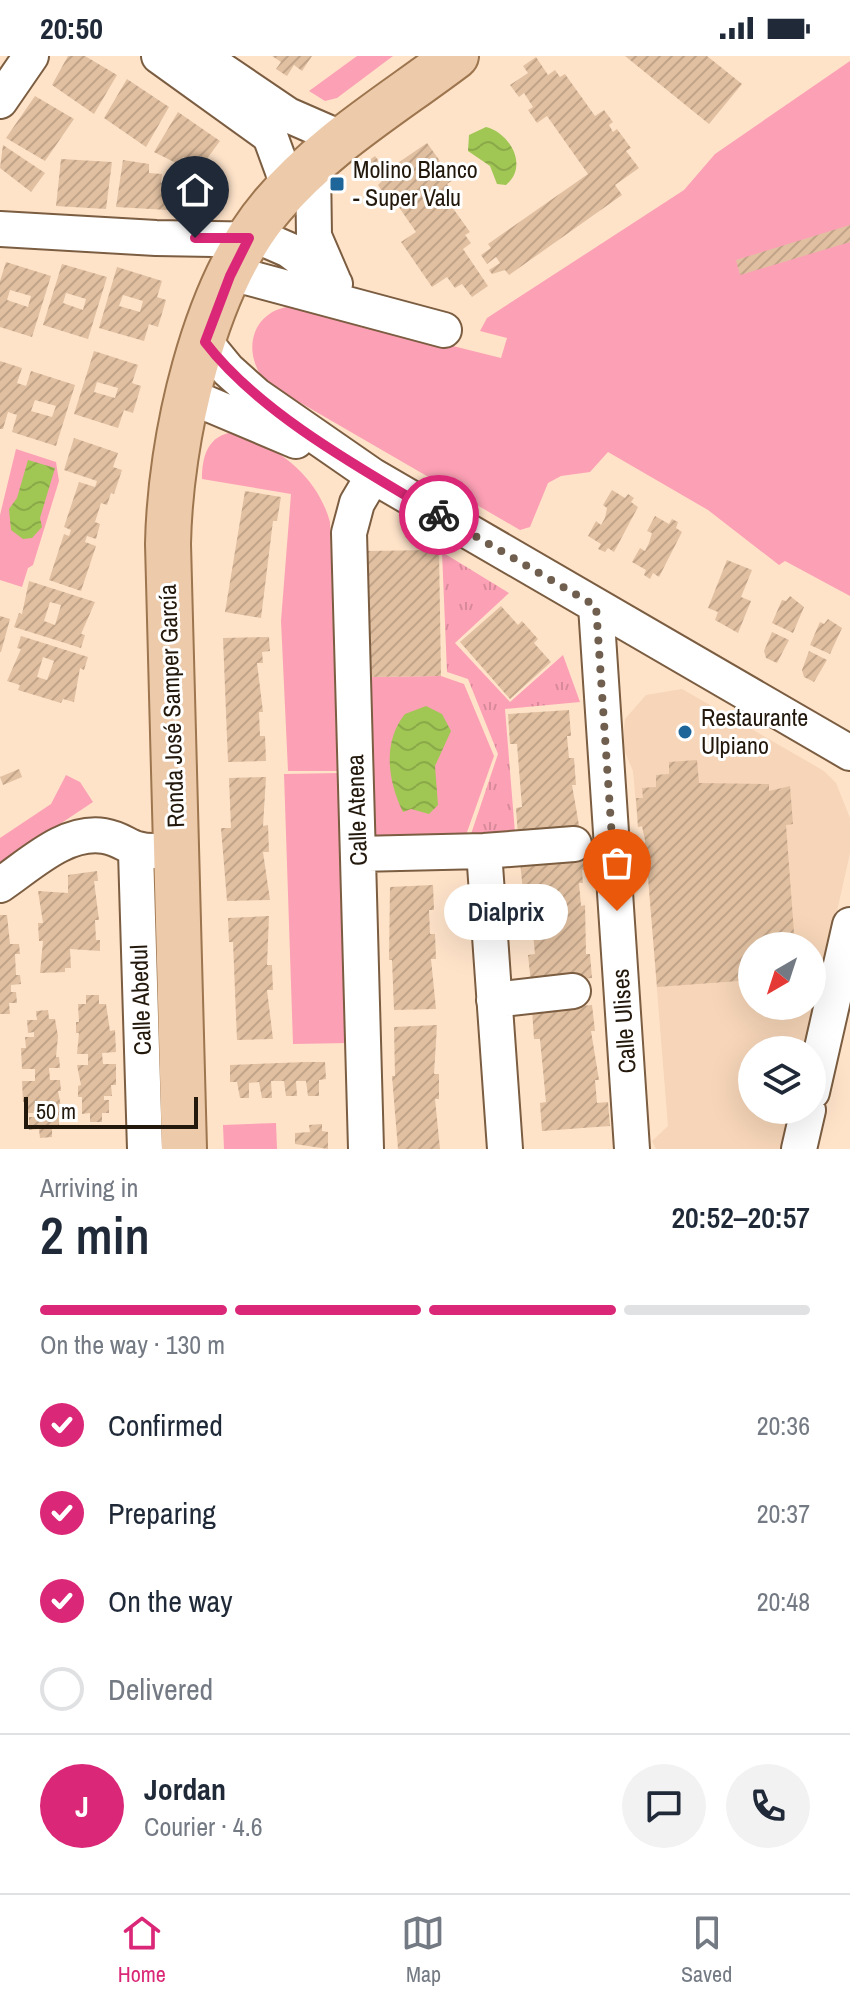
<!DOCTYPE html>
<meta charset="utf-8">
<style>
:root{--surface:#fff;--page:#f2f2f3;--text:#1f2937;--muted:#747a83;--line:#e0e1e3;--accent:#db2777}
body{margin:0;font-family:"Archivo Narrow",sans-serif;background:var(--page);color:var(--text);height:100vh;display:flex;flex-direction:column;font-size:30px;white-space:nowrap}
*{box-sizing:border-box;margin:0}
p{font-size:26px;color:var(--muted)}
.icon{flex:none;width:44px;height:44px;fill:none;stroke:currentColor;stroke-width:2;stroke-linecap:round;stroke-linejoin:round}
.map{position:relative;height:1093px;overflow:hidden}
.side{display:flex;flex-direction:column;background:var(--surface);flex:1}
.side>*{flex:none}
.needle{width:52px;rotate:219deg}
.buttons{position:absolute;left:738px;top:876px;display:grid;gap:16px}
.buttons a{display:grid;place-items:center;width:88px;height:88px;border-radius:50%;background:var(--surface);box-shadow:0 8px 32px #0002;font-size:40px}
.scale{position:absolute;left:24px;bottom:20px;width:174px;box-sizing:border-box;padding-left:8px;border:4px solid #23180c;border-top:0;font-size:22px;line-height:28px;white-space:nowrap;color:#23180c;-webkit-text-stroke:6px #fff;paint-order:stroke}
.pin{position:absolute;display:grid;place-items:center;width:68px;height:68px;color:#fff;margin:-82px -34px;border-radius:50% 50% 50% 0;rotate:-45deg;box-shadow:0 0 8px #0007}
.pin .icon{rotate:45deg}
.courier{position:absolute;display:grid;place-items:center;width:80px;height:80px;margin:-40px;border:6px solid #db2777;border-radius:50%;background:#fff;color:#222;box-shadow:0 2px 10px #0007}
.bubble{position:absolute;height:56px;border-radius:28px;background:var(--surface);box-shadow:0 8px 32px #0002;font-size:26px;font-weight:600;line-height:56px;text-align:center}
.overview em{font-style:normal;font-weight:600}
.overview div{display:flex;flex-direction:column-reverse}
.overview{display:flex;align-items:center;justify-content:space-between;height:136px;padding:0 40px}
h1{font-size:52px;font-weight:600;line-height:60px}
.bar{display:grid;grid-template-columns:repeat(4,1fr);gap:12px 8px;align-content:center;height:96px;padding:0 40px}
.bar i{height:10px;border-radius:6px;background:var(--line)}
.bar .active{background:var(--accent)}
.bar p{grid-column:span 4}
.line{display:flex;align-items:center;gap:20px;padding:0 40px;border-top:2px solid var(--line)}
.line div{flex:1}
.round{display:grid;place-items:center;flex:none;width:84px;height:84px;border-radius:42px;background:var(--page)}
ol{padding:0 40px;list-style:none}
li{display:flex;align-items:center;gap:24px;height:88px}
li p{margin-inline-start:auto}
li .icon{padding:8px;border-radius:50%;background:var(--accent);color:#fff;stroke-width:4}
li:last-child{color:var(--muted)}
li i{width:44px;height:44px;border:4px solid var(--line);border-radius:50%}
.status{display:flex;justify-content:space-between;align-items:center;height:56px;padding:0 40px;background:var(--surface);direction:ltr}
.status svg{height:22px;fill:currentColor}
.tabs{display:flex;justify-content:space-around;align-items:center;height:112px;border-top:2px solid var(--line);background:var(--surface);font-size:22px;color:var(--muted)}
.tabs a{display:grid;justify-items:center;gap:4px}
.tabs .active{color:var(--accent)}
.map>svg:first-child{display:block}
</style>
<div class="status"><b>20:50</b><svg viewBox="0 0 49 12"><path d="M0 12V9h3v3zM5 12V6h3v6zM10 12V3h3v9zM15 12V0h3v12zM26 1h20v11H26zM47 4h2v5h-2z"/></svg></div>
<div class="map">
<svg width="850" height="1093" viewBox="0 0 850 1093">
<defs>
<pattern id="grass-tufts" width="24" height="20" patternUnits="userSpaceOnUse" patternTransform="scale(2)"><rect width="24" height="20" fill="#fca0b5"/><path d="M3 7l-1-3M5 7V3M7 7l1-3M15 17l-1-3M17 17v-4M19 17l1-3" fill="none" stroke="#d8899a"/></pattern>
<pattern id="water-waves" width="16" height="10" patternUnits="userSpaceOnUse" patternTransform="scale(2)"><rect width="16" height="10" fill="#a0c654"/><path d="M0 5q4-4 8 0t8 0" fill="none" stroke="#8aa948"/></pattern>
<pattern id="building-hatch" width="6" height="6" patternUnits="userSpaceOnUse" patternTransform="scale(2)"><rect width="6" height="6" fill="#e1c0a1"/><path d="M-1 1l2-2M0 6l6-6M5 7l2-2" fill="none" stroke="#c1a489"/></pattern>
</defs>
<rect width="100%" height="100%" fill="#fee3c9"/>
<path fill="#f6d5b8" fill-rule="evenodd" d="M 682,633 L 824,715 L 836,727 L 850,762 L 850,797 L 806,994 L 752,994 L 752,1054 L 793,1054 L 784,1093 L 656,1093 L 652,1085 L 668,1070 L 645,785 L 642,771 L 638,771 L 633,715 L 624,694 L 624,672 L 625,663 L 646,639 ZM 752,890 L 812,890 L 812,950 L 752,950 Z"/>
<path fill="url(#grass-tufts)" d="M 442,496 L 509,537 L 455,587 L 510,646 L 563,599 L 580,646 L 505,653 L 515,777 L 471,778 L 498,698 L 468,623 L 447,616 Z"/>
<path fill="#fca0b5" d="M 357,0 L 393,0 L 337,42 L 325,45 L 309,35 Z
M 850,5 L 850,540 L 785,505 L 779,509 L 708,454 L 608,396 L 590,416 L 561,420 L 548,427 L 530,471 L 520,474 L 268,328 C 240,299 250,254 293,250 L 501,302 L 507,282 L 480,275 L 487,262 L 684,134 L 715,98 Z
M 234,376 C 278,391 317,419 330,466 L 337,715 L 288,715 L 281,565 L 291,438 L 202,423 C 202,400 208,379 234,376 Z
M 16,393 L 56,406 L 59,425 L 33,509 L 28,512 L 22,531 L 0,524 L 0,459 Z
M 441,620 L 464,628 L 494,700 L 466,779 L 375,779 L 366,621 Z
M 340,717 L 348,987 L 293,988 L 284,718 Z
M 66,719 L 80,726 L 93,746 L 0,808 L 0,782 L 51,748 Z
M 276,1067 L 277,1093 L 224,1093 L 223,1069 Z"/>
<path fill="url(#water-waves)" d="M 486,71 C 510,77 529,110 506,129 L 497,128 L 490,110 L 468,95 L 469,79 Z
M 28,404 L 55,412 L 40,462 L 42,471 L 32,482 L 23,483 L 11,474 L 9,453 L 17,442 Z
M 426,650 L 442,658 L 451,675 L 435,710 L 438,749 L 429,758 L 411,753 L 403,756 C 388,726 382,686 405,658 Z"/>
<path fill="url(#building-hatch)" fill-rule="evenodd" d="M 68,0 L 85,0 L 117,19 L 94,58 L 52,29 Z
M 272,0 L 312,0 L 302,15 L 294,9 L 287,20 L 276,13 L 281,6 Z
M 625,0 L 707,0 L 742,28 L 709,68 Z
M 536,1 L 548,19 L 555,14 L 560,21 L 565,18 L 595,60 L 604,54 L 613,66 L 609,69 L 613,76 L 617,73 L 631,92 L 626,95 L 639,112 L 615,129 L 622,139 L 509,219 L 505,214 L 492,218 L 489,214 L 500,207 L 496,201 L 487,208 L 481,199 L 491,192 L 488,188 L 588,118 L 547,60 L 537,67 L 528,54 L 533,51 L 524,37 L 519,41 L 510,29 L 528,17 L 523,10 Z
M 127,23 L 169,51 L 146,91 L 104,62 Z
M 35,40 L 74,63 L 45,105 L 6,82 Z
M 178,56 L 220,85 L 206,104 L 200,100 L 194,109 L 183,101 L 178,108 L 154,96 Z
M 427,87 L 440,105 L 430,111 L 436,119 L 446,113 L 453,124 L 447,128 L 460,146 L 452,151 L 470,176 L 465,179 L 471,187 L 463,193 L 488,230 L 472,241 L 462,228 L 455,232 L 447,221 L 432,231 L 401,186 L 416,176 L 394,144 L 388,148 L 379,137 L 382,135 L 378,129 L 382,125 L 368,105 L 375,100 L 386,115 Z
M 3,89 L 45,117 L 31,136 L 0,112 Z
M 61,103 L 112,106 L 106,153 L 56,150 Z
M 123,104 L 149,108 L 149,117 L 162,118 L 161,127 L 169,128 L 168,154 L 116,151 Z
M 181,119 L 212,123 L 210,152 L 184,153 L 184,140 L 177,139 Z
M 850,169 L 850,186 L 740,219 L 736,204 Z
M 6,206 L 51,220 L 32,281 L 0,271 L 0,225 ZM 10,234 L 31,240 L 28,251 L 7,244 Z
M 62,208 L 107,221 L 88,283 L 43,269 ZM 66,237 L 86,243 L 83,254 L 63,247 Z
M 117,211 L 162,225 L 157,241 L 166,244 L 158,271 L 149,268 L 144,285 L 99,272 ZM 123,239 L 143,245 L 140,256 L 119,250 Z
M 94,295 L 138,309 L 132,327 L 141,330 L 133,357 L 124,354 L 118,372 L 74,358 ZM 97,326 L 118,332 L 115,342 L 94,336 Z
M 0,305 L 22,312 L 17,327 L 26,330 L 31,315 L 75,329 L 56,390 L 12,376 L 17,359 L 8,356 L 3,373 L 0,373 ZM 35,344 L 56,350 L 52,361 L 31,355 Z
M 74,382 L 118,397 L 113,411 L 122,414 L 114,438 L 111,437 L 107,449 L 101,447 L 95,466 L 100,468 L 96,483 L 87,480 L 85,486 L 96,490 L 81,535 L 49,524 L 64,478 L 69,480 L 71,474 L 64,471 L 79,426 L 95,431 L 97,425 L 64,414 Z
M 612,434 L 625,442 L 628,438 L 634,442 L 631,446 L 638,451 L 614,496 L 608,492 L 605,496 L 598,493 L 601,488 L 588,480 L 596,465 L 601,469 L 605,462 L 607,452 L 603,449 Z
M 245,435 L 281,441 L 277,465 L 273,465 L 261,562 L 225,556 Z
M 655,460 L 669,468 L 672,463 L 678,466 L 676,472 L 682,476 L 659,521 L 653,517 L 650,523 L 644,519 L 646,514 L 632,506 L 640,492 L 645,495 L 649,487 L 652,477 L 647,475 Z
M 439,494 L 441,620 L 366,621 L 366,594 L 370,594 L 369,525 L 365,525 L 364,495 Z
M 727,504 L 752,514 L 741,541 L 751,545 L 738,577 L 715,564 L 718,556 L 708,552 Z
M 29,525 L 95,546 L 81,578 L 85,579 L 81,592 L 14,571 L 19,557 L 22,558 ZM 50,546 L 61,549 L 55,569 L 44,565 Z
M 790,540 L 804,551 L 793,577 L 772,567 L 782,544 L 786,545 Z
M 501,550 L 518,569 L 522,565 L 538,583 L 534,587 L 551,606 L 510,643 L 460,586 Z
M 0,560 L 10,563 L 1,596 L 0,596 Z
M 828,563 L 842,572 L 830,598 L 810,589 L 820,566 L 824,568 Z
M 772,576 L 789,584 L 777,607 L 766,602 L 764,595 Z
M 21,580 L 88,601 L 84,614 L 80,612 L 74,646 L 63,643 L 61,647 L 18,634 L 20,629 L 7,625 L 21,593 L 17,592 ZM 43,601 L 54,605 L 47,624 L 37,621 Z
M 269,581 L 270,595 L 262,596 L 263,607 L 257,607 L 263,656 L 259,656 L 260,680 L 265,680 L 266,705 L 228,706 L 223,582 Z
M 809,595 L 827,604 L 814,626 L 804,621 L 802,614 Z
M 569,654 L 571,680 L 567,680 L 569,702 L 574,702 L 576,729 L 572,729 L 580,775 L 518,780 L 516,752 L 522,751 L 517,688 L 510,688 L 508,658 Z
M 697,704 L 699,727 L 769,728 L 769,735 L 790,730 L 793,768 L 786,769 L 795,890 L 752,890 L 752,924 L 657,931 L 645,784 L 642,770 L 638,771 L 636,742 L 643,742 L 642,732 L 656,731 L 656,719 L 669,718 L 669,706 Z
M 19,713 L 22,721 L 3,729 L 0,721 Z
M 266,721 L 263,770 L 268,769 L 269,796 L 263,796 L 270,844 L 227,845 L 221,772 L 231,772 L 229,722 Z
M 597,800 L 598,813 L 582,814 L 583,827 L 579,827 L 581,850 L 585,849 L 586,898 L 590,898 L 592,922 L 531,927 L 528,899 L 535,898 L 529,835 L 523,835 L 520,806 Z
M 97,815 L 98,825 L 94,825 L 99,864 L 95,864 L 96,884 L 100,884 L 100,895 L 70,893 L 71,912 L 65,912 L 65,916 L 40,917 L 43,885 L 39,885 L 38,867 L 43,867 L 38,835 L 68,837 L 68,819 Z
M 433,829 L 434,854 L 429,854 L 430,878 L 435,878 L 436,903 L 431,903 L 436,953 L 394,954 L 392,904 L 389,904 L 390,831 Z
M 0,859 L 7,859 L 10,888 L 19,888 L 20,898 L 15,898 L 16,919 L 20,919 L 21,928 L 11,929 L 11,936 L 16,936 L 17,947 L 9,947 L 10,958 L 0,958 Z
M 269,860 L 267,909 L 272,909 L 273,934 L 267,934 L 273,983 L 237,984 L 233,886 L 229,886 L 228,862 Z
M 86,939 L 99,939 L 99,948 L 106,948 L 110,975 L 115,974 L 116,996 L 102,997 L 103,1008 L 116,1008 L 116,1029 L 111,1029 L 112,1040 L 104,1040 L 104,1044 L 109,1044 L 109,1057 L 102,1057 L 102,1066 L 90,1066 L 90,1057 L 82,1058 L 82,1041 L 78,1041 L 78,1030 L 81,1029 L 77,1009 L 88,1009 L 88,998 L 77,998 L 79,977 L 76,977 L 76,966 L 79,966 L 78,948 L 86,948 Z
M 592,949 L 595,975 L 591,975 L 599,1024 L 595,1024 L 597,1047 L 608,1046 L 610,1070 L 542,1075 L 540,1047 L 546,1046 L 540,983 L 534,983 L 532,954 Z
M 48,954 L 49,963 L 55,963 L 58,980 L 56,1001 L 59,1001 L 60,1012 L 49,1012 L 50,1024 L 60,1024 L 61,1035 L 58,1035 L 62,1056 L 59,1056 L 59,1073 L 52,1073 L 52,1081 L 40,1082 L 39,1073 L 29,1074 L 29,1061 L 37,1061 L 36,1057 L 28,1057 L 28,1046 L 23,1046 L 22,1025 L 35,1025 L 35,1013 L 22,1013 L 21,992 L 26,992 L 25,981 L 34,981 L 34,976 L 28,977 L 27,964 L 37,964 L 36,955 Z
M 437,969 L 434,1018 L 439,1018 L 439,1043 L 435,1043 L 440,1093 L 398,1093 L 392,1020 L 395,1020 L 394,971 Z
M 306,1006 L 325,1006 L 326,1023 L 319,1024 L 319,1040 L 308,1040 L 306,1025 L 296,1025 L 297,1040 L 286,1040 L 284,1025 L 271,1025 L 272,1042 L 262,1042 L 259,1026 L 249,1027 L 249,1042 L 240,1042 L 237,1026 L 230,1026 L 230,1009 Z
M 322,1068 L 322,1075 L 328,1076 L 328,1093 L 295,1088 L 295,1077 L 310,1076 L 309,1069 Z"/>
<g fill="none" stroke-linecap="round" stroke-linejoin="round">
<defs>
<path id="minor" d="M 159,0 L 270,80 L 289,132
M 201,0 L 288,59 L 343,83
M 0,45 L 31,0
M 313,108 L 314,180 L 333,224
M 0,173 L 156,182 L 266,184 L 289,194 L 335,228
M 231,217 L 444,274
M 205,286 L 228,314 L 256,339 L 373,420 L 850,697
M 187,339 L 296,385
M 596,550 L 632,1093
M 484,795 L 505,1093
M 136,796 L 145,1093
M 358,798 L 484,795 L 574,788
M 0,829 C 30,809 65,774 104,780 C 127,784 129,796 156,795
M 494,944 L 573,935
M 812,1036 L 850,869
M 366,1093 L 349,477 L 357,447 L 373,420
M 799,1093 L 808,1054"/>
<path id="major" d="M 184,1093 L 168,488 C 170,384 203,231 272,150 C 323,89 394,47 456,0"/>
</defs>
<use href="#minor" stroke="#7b5d41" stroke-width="38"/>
<use href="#major" stroke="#9d754e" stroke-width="48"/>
<use href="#minor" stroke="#fff" stroke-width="34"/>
<use href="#major" stroke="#eccaaa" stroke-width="44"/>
</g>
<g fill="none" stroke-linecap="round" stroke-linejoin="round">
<path stroke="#705f4e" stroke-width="8" stroke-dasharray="0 14.4" d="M 439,459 L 596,550 L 617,855"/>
<path stroke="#db2777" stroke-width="10" d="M 195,182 L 249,182 L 230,220 L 205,286 C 259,357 363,414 439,459"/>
</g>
<g fill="#1e6599" stroke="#fff" stroke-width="3">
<rect x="329" y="120" width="16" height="16" rx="4"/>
<circle cx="685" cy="676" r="8"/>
</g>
<g text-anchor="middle" stroke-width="6" stroke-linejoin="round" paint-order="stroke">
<g font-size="24" fill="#23180c" stroke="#fff" text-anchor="start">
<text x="353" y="122">Molino Blanco<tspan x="353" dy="28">- Super Valu</tspan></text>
<text x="701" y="670">Restaurante<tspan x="701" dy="28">Ulpiano</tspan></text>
</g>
<g font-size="24" fill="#23180c" stroke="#fff">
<text transform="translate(172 650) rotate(-92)" y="8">Ronda José Samper García</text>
<text transform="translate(357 754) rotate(-92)" y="8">Calle Atenea</text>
<text transform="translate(141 944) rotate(-92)" y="8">Calle Abedul</text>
<text transform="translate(624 965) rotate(-94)" y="8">Calle Ulises</text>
</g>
</g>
</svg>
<div class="buttons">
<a><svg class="needle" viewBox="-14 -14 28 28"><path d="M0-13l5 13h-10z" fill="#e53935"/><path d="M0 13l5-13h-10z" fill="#747a83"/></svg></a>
<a><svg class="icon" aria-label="layers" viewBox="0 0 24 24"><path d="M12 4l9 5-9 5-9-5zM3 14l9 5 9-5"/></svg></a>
</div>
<div class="scale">50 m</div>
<div class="pin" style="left:617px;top:855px;background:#ea580c"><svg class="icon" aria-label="bag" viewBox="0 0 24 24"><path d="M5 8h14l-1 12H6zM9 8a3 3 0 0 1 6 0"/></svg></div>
<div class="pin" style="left:195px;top:182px;background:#1f2937"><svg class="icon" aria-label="home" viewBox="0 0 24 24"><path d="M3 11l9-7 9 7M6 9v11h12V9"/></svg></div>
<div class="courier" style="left:439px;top:459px"><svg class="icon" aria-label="bike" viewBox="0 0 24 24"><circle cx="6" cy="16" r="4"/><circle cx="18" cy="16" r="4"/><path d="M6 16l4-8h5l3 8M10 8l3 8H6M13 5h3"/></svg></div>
<div class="bubble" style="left:444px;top:828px;width:124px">Dialprix</div>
</div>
<section class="side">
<div class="overview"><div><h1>2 min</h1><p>Arriving in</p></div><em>20:52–20:57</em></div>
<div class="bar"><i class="active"></i><i class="active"></i><i class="active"></i><i></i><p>On the way · 130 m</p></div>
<ol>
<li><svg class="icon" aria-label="check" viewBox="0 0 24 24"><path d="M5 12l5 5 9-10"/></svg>Confirmed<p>20:36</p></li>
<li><svg class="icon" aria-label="check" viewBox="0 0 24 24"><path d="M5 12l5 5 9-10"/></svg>Preparing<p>20:37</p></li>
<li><svg class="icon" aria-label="check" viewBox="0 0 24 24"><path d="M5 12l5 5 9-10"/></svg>On the way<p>20:48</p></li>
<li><i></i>Delivered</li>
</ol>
<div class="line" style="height:144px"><b class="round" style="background:var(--accent);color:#fff">J</b><div><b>Jordan</b><p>Courier · 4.6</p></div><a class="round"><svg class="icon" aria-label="chat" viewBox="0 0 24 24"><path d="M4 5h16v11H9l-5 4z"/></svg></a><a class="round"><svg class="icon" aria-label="phone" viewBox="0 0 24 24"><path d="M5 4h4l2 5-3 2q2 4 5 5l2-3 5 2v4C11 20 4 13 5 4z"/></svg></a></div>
</section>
<nav class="tabs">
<a class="active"><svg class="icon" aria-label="home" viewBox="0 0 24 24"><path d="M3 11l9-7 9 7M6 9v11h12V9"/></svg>Home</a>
<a><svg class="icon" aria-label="map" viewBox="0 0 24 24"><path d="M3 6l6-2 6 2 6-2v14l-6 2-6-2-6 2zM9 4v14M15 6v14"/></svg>Map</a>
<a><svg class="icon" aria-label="saved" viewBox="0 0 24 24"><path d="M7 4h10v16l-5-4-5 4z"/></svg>Saved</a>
</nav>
